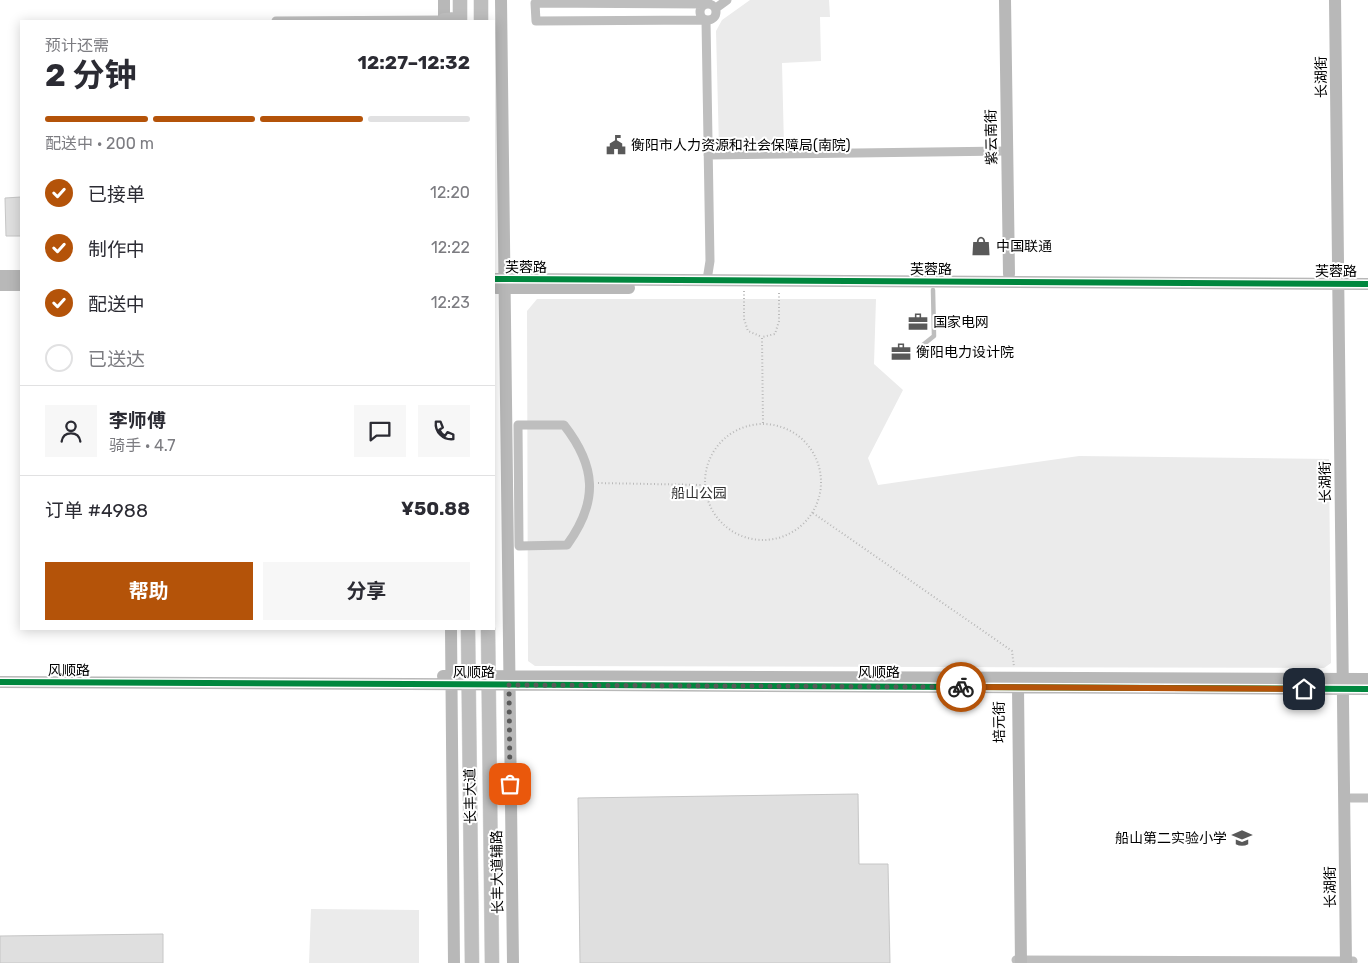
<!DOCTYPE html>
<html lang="zh">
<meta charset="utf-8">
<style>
:root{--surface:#fff;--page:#f7f7f7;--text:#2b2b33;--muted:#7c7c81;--line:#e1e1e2;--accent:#b45309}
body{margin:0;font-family:Rubik,"Noto Sans SC",sans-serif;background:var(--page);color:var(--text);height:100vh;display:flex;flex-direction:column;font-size:19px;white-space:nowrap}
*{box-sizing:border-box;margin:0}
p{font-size:16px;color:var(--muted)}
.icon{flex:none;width:28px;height:28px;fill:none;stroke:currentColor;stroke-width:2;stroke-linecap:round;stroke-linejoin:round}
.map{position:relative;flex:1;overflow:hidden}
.sheet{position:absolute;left:20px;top:20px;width:475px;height:610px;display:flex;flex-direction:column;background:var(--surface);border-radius:0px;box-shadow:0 2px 12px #0003}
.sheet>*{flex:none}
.pin{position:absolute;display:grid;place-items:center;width:42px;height:42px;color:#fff;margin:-21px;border-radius:10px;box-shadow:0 2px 8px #0006}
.courier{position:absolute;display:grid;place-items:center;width:50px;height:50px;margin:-25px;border:4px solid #b45309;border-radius:50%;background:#fff;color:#222;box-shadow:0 1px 6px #0007}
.head em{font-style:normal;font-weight:700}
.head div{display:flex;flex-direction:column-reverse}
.head{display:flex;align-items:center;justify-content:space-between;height:85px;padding:0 25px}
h1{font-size:32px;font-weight:700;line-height:38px}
.bar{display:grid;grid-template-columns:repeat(4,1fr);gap:8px 5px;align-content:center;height:60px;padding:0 25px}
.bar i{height:6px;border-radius:4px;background:var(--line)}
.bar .on{background:var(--accent)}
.bar p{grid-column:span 4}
.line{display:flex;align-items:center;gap:12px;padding:0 25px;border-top:1px solid var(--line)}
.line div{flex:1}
.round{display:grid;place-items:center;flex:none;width:52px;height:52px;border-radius:0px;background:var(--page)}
ol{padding:0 25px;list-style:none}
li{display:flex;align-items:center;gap:15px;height:55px}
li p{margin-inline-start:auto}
li .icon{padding:5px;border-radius:50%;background:var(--accent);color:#fff;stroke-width:4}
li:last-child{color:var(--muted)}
li i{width:28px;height:28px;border:2px solid var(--line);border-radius:50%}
.cta{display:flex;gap:10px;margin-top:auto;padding:10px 25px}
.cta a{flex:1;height:58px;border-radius:0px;background:var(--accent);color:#fff;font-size:20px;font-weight:700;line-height:58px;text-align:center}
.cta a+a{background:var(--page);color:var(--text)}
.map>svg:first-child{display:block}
</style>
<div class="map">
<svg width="1368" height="963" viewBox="0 0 1368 963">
<rect width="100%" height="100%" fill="#fff"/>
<path fill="#ebebeb" d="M 750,0 L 829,0 L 830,17 L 820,17 L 821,61 L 782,63 L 784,147 L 719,148 L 716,31 L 722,20 Z
M 537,299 L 876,299 L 874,364 L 903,390 L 868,458 L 878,485 L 1079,456 L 1329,459 L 1331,663 L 1324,668 L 535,666 L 528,661 L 527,311 Z
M 311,909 L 419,910 L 419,963 L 309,963 Z"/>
<path fill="#dfdfdf" stroke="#c6c6c6" d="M 21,197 L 21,236 L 6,236 L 5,198 Z
M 858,794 L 859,864 L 888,864 L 890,963 L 580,963 L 578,798 Z
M 163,934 L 163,963 L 0,963 L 0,936 Z"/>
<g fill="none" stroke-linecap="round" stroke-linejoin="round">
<defs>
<path id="primary" d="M 460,0 L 460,21
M 481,0 L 481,21
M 444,20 L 460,19
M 468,629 L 472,963
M 488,629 L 492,963"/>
</defs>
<use href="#primary" stroke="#dbdbdb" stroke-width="15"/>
<path stroke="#b9b9b9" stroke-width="2" stroke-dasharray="1 2.5" stroke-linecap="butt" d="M 744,291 L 744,319 L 748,331 L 762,337
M 763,423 L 762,337 L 775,334 L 779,321 L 779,293
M705 482a58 58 0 1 1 116 0a58 58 0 1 1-116 0Z
M 598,483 L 703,485
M 813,513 L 1012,651 L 1014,667"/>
<path stroke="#bebebe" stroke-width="4.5" d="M 919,348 L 934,336 L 933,290"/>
<path stroke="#bebebe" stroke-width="9" d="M700 12a8 8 0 1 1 16 0a8 8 0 1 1-16 0Z
M 706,4 L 535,3 L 536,21 L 706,20 L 710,261 L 707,280
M 716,8 L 727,0
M 276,21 L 444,20
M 708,155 L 1006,151
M 518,425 L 564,425 C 596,466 599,501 567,545 L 519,546 Z
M 1351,798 L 1368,798
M 1016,960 L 1353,961"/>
<path stroke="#b8b8b8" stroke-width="12" d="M 444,0 L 444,21
M 501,0 L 513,963
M 1005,0 L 1009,274
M 1335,0 L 1346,963
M 0,276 L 21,276
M 494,279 L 1368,284
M 0,285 L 21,285
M 496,288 L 629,288
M 451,629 L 454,963
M 443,676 L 1368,679
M 1016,681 L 1018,687 L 1021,963
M 0,682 L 1368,689"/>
<use href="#primary" stroke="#bebebe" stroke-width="14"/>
<defs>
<path id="cycleway" d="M 494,279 L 1368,284
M 0,682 L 1368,689"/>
</defs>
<use href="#cycleway" stroke="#fff" stroke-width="9"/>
<use href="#cycleway" stroke="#00873e" stroke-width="6"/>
</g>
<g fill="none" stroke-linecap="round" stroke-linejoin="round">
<path stroke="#595959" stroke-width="5" stroke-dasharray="0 9" d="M 510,784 L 509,685 L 961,687"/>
<path stroke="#b45309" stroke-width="6" d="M 961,687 L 1304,689"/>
</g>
<defs>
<symbol id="civic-bare" viewBox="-9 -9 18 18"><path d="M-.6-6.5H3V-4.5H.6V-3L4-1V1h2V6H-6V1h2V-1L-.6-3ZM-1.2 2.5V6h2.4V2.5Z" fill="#595959" stroke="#fff" stroke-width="2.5" paint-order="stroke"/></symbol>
<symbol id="shop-bare" viewBox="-9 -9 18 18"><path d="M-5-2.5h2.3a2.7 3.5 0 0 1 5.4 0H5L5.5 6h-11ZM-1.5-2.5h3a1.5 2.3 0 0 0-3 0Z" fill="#595959" stroke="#fff" stroke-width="2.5" paint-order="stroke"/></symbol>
<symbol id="office-bare" viewBox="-9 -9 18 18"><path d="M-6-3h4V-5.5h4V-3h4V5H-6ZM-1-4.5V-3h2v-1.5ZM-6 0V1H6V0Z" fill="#595959" stroke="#fff" stroke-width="2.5" paint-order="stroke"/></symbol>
<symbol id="school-bare" viewBox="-9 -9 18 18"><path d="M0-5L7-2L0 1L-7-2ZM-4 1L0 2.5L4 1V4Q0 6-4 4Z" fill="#595959" stroke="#fff" stroke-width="2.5" paint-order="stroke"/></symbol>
</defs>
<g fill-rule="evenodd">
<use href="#civic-bare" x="602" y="131" width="28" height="28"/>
<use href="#shop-bare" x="967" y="232" width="28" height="28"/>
<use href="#office-bare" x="904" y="308" width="28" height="28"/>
<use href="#office-bare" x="887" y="338" width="28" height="28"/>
<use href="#school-bare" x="1228" y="824" width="28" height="28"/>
</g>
<g text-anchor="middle" stroke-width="4" stroke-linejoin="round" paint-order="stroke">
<g font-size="14" fill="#000" stroke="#fff">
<text transform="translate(1321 77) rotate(-91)" y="5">长湖街</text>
<text transform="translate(991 137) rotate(-91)" y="5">紫云南街</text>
<text x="526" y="272">芙蓉路</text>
<text x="931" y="274">芙蓉路</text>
<text x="1336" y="276">芙蓉路</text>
<text transform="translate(1325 482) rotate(-91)" y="5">长湖街</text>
<text x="69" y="675">风顺路</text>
<text x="474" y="677">风顺路</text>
<text x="879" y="677">风顺路</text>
<text transform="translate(999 722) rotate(-91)" y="5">培元街</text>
<text transform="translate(470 796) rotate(-91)" y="5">长丰大道</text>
<text transform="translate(497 872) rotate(-91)" y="5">长丰大道辅路</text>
<text transform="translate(1330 887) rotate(-91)" y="5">长湖街</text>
</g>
<g font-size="14" fill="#000" stroke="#fff" text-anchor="start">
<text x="631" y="150">衡阳市人力资源和社会保障局(南院)</text>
<text x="996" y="251">中国联通</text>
<text x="933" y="327">国家电网</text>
<text x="916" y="357">衡阳电力设计院</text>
<text x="1227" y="843" text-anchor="end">船山第二实验小学</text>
</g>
<g font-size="14" fill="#323232" stroke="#fff">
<text x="699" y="498">船山公园</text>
</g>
</g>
</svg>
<div class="pin" style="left:510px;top:784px;background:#ea580c"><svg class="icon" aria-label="bag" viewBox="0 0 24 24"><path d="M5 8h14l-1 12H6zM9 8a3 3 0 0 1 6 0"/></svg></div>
<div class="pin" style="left:1304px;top:689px;background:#1f2937"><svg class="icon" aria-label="home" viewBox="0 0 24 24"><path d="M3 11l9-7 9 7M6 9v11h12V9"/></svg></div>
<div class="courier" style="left:961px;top:687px"><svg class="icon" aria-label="bike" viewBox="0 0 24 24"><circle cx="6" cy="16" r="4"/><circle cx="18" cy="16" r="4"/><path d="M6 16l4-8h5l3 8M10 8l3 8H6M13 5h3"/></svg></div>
<section class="sheet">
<div class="head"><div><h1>2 分钟</h1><p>预计还需</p></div><em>12:27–12:32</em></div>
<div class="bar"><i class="on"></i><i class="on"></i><i class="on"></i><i></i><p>配送中 · 200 m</p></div>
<ol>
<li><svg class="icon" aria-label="check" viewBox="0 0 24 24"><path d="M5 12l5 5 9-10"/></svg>已接单<p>12:20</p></li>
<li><svg class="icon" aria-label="check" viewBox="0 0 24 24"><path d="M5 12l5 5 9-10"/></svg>制作中<p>12:22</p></li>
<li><svg class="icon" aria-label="check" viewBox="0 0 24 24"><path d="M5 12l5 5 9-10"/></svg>配送中<p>12:23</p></li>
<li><i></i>已送达</li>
</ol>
<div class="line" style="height:90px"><a class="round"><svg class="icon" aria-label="person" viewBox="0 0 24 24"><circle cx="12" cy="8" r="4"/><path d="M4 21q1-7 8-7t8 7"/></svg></a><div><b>李师傅</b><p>骑手 · 4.7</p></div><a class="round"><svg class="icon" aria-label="chat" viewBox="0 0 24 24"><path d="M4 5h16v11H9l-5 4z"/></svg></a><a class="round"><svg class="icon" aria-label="phone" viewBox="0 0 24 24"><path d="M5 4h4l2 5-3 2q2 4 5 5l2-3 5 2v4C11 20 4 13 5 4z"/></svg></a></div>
<div class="line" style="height:65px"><div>订单 #4988</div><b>¥50.88</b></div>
<div class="cta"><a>帮助</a><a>分享</a></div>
</section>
</div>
